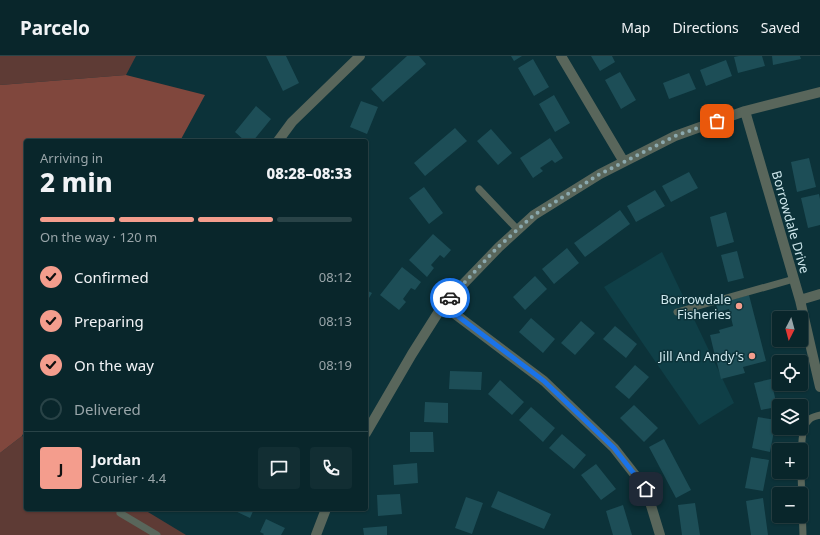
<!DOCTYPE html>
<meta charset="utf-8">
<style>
:root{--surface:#09262b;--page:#122e33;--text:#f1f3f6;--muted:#99a5a9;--line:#294347;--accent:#f49d8d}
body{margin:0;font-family:"Noto Sans",sans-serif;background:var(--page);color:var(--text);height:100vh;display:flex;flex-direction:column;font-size:15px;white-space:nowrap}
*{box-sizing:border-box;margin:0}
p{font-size:13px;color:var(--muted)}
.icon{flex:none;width:22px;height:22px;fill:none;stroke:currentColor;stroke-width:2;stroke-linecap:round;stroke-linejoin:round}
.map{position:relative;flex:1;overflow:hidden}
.sheet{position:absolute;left:24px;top:83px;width:344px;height:372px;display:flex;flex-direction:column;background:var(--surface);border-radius:4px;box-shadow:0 1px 3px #0004,0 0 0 1px var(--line)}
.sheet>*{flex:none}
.needle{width:26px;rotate:186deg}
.buttons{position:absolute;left:772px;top:255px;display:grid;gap:8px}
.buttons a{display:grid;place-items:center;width:36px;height:36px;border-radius:4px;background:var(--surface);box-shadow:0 1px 3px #0004,0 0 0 1px var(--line);font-size:20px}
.pin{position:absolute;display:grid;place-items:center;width:34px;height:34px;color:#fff;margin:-17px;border-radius:8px;box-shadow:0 2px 6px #0006}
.courier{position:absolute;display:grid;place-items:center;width:40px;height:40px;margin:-20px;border:3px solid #1a73e8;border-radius:50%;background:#fff;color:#222;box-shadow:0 1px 5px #0007}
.summary em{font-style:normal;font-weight:800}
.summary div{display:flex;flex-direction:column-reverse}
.summary{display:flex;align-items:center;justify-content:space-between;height:68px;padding:0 16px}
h1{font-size:26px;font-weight:800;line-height:30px}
.bar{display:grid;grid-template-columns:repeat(4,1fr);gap:6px 4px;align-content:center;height:48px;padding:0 16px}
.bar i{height:5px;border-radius:3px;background:var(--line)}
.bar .current{background:var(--accent)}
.bar p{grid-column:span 4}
.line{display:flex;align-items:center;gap:10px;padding:0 16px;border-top:1px solid var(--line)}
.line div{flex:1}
.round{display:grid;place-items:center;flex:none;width:42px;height:42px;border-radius:4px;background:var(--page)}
ol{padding:0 16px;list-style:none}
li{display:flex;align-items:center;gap:12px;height:44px}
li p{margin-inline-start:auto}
li .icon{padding:4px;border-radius:50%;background:var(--accent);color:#111;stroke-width:4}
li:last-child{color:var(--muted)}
li i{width:22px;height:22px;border:2px solid var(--line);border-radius:50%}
header{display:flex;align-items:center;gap:24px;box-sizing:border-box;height:56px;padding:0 20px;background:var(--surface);border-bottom:1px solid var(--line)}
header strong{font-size:19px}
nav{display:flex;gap:22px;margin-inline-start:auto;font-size:14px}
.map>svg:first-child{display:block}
</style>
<header>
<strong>Parcelo</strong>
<nav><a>Map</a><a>Directions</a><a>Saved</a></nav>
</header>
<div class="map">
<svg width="820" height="479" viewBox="0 0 820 479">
<rect width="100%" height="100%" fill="#0c3239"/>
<path fill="#0f3f47" d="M 662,196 L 734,347 L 699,369 L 604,231 Z"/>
<path fill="#5e3b35" d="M 0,0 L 136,0 L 126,19 L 0,29 Z
M 22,380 L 26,382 L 26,453 L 143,453 L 186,479 L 0,479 L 0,397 Z"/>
<path fill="#80473d" d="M 126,19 L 205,39 L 180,85 L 26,85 L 26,372 L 22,380 L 0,397 L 0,29 Z"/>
<path fill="#1d4e57" d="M 266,0 L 286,0 L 299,27 L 283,35 Z
M 407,0 L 419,0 L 426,8 L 383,46 L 371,33 Z
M 511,0 L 522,0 L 514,5 Z
M 591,0 L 612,0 L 615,6 L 600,15 Z
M 739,0 L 762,0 L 765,10 L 738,17 L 734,1 Z
M 772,0 L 800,0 L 801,3 L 773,9 Z
M 533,3 L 549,31 L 534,40 L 518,12 Z
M 726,4 L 732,20 L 706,30 L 700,14 Z
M 620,16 L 636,44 L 621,53 L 605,24 Z
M 689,17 L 696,33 L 669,43 L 663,27 Z
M 554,39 L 570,67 L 555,76 L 539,48 Z
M 361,45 L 378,51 L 367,78 L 350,71 Z
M 256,50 L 271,63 L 253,85 L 245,85 L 235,76 Z
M 455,72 L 467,85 L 425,120 L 414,107 Z
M 491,73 L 512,97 L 498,109 L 477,85 Z
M 348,82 L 360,84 L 360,85 L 347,85 Z
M 550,82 L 563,102 L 555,107 L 552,104 L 540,112 L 543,115 L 533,122 L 520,102 Z
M 809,102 L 816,131 L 797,136 L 791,106 Z
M 689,116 L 698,132 L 671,146 L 662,130 Z
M 424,131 L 443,157 L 429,168 L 409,142 Z
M 655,134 L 665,150 L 636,166 L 627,150 Z
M 819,138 L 820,143 L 820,169 L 808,172 L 801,142 Z
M 620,154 L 630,168 L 585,201 L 574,187 Z
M 726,156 L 734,186 L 717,191 L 710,161 Z
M 433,178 L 451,194 L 444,202 L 440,199 L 431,209 L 434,212 L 427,221 L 409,204 Z
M 567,192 L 579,207 L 554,228 L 542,213 Z
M 737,195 L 744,222 L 728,226 L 721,199 Z
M 402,211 L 421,226 L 415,234 L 411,232 L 403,243 L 406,246 L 399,254 L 380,239 Z
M 535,220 L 547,233 L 525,254 L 513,241 Z
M 366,234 L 372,237 L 366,247 Z
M 749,239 L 766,305 L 743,311 L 745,317 L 721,323 L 716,303 L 727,300 L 727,297 L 715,300 L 710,279 L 720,277 L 719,274 L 733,270 L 729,253 L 718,256 L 716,248 Z
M 531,262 L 555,283 L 543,297 L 519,276 Z
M 581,265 L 595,277 L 575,299 L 561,287 Z
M 615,270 L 637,288 L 626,302 L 603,283 Z
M 635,309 L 649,321 L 629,343 L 615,331 Z
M 450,315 L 482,316 L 481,334 L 449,333 Z
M 771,323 L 777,351 L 761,354 L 754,327 Z
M 500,324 L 524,346 L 512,359 L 488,338 Z
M 425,346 L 448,347 L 448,367 L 424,366 Z
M 634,349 L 658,372 L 644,386 L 620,362 Z
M 531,351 L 555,372 L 543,386 L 519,364 Z
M 758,361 L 776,364 L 770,396 L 752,392 Z
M 410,376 L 433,376 L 434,396 L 410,396 Z
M 562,378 L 586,399 L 574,413 L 549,392 Z
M 664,383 L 691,434 L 676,442 L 649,391 Z
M 751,401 L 769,404 L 763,435 L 745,432 Z
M 417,407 L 418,427 L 394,429 L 393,409 Z
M 596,408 L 616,433 L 601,444 L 581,419 Z
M 498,435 L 551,458 L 544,473 L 491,451 Z
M 400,438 L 402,458 L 378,460 L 377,439 Z
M 466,441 L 483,447 L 472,478 L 455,472 Z
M 763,442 L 768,479 L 751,479 L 746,445 Z
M 695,447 L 700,479 L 682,479 L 678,449 Z
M 623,449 L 632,479 L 613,479 L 606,455 Z
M 231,453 L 254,453 L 250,462 Z
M 266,463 L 285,472 L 281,479 L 263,479 L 264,478 L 260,476 Z
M 387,470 L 387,479 L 364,479 L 363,472 Z"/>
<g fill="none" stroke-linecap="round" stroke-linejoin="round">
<path stroke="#59665b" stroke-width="7" d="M 479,133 L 518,174
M 677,256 L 794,223
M 801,407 C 802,396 800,372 809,364 C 811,361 817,360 820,359
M 801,416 L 803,479
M 120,457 L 157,479"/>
<path stroke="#59665b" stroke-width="10" d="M 561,0 L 624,106
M 745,55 L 800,244 L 820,331
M 278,85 L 292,66 L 360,0
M 800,244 L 820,238
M 443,249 L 544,325 L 614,392 L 646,433 L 660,479
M 366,377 L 412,298 L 443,249 L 499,191 L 534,159 L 600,118 L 675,80 L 745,55 L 820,36
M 316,479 L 326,453"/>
</g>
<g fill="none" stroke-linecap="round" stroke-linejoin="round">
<path stroke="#8aa8ad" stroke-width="4" stroke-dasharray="0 7.2" d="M 450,242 L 498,191 L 534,159 L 600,118 L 624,106 L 675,80 L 717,65"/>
<path stroke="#1a73e8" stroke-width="5" d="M 450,242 L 443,249 L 544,325 L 614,392 L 646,433"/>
</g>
<g fill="#f49d8d" stroke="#0c3239" stroke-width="1.5">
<circle cx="739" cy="250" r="4"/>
<circle cx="752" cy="300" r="4"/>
</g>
<g text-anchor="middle" stroke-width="3" stroke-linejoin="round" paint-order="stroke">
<g font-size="13" fill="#cee7ec" stroke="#0c3239">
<text transform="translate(791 166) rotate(74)" y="5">Borrowdale Drive</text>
</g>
<g font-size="13" fill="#cee7ec" stroke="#0c3239" text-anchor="end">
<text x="731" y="248">Borrowdale<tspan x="731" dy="15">Fisheries</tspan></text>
<text x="744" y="305">Jill And Andy's</text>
</g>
</g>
</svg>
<div class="buttons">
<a><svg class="needle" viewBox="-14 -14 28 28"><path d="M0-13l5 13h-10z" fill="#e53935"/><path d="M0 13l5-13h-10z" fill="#99a5a9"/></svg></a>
<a><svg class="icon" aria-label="locate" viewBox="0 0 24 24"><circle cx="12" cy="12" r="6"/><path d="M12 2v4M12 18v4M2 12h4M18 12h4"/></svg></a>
<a><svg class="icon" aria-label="layers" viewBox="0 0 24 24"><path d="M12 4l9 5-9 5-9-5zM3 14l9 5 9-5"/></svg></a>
<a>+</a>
<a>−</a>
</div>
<div class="pin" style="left:717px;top:65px;background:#ea580c"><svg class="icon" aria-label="bag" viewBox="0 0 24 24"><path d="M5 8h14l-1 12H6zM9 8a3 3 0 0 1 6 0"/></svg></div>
<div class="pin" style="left:646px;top:433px;background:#1f2937"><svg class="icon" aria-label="home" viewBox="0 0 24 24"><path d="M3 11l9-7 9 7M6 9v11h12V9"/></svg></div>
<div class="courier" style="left:450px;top:242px"><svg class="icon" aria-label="car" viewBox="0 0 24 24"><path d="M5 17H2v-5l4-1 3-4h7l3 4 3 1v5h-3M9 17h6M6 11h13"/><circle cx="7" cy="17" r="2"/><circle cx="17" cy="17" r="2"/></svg></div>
<section class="sheet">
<div class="summary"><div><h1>2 min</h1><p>Arriving in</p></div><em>08:28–08:33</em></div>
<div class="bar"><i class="current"></i><i class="current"></i><i class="current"></i><i></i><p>On the way · 120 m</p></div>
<ol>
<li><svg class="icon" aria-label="check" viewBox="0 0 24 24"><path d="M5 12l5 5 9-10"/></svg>Confirmed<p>08:12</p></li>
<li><svg class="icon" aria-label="check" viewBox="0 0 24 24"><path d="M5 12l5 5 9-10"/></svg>Preparing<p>08:13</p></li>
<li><svg class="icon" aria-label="check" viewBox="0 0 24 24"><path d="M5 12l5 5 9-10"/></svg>On the way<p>08:19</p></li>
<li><i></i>Delivered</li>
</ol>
<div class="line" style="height:72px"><b class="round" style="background:var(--accent);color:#111">J</b><div><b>Jordan</b><p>Courier · 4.4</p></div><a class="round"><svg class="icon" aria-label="chat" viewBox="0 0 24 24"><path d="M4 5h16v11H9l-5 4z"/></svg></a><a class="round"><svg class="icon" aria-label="phone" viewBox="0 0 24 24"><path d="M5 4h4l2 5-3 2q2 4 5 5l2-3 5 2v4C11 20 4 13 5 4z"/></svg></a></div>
</section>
</div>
